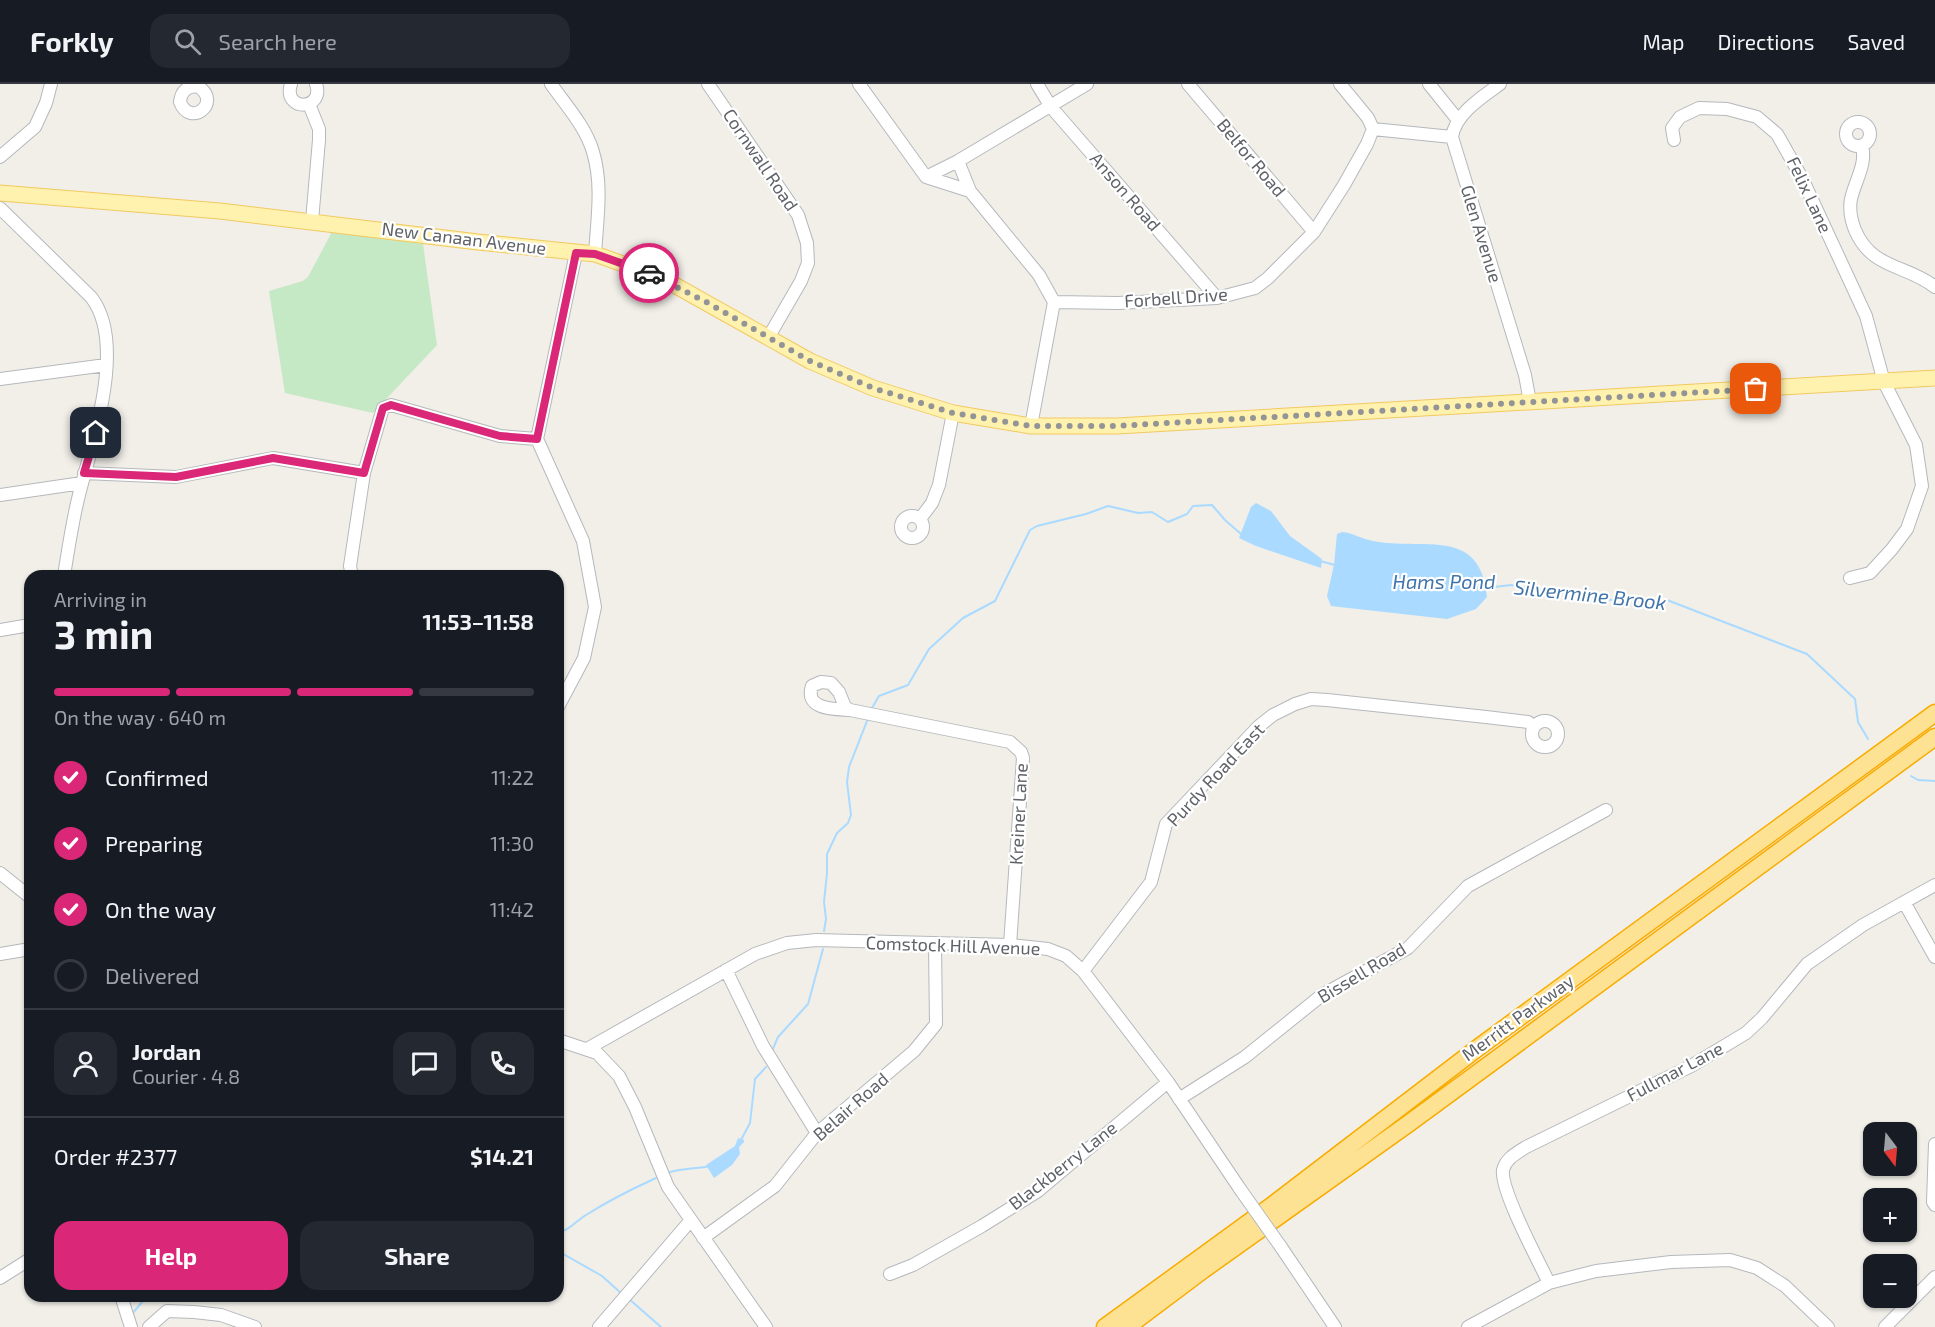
<!DOCTYPE html>
<meta charset="utf-8">
<style>
:root{--surface:#171b24;--page:#242831;--text:#f1f3f6;--muted:#9ea1a6;--line:#363941;--accent:#db2777}
body{margin:0;font-family:"Exo 2",sans-serif;background:var(--page);color:var(--text);height:100vh;display:flex;flex-direction:column;font-size:22px;white-space:nowrap}
*{box-sizing:border-box;margin:0}
p{font-size:20px;color:var(--muted)}
.icon{flex:none;width:33px;height:33px;fill:none;stroke:currentColor;stroke-width:2;stroke-linecap:round;stroke-linejoin:round}
.map{position:relative;flex:1;overflow:hidden}
.drawer{position:absolute;left:24px;top:486px;width:540px;height:732px;display:flex;flex-direction:column;background:var(--surface);border-radius:18px;box-shadow:0 2px 4px #0004}
.drawer>*{flex:none}
.needle{width:39px;rotate:164deg}
.controls{position:absolute;left:1863px;top:1038px;display:grid;gap:12px}
.controls a{display:grid;place-items:center;width:54px;height:54px;border-radius:12px;background:var(--surface);box-shadow:0 2px 4px #0004;font-size:30px}
.pin{position:absolute;display:grid;place-items:center;width:51px;height:51px;color:#fff;margin:-26px;border-radius:12px;box-shadow:0 3px 9px #0006}
.courier{position:absolute;display:grid;place-items:center;width:60px;height:60px;margin:-30px;border:4px solid #db2777;border-radius:50%;background:#fff;color:#222;box-shadow:0 2px 8px #0007}
.headline em{font-style:normal;font-weight:700}
.headline div{display:flex;flex-direction:column-reverse}
.headline{display:flex;align-items:center;justify-content:space-between;height:102px;padding:0 30px}
h1{font-size:39px;font-weight:700;line-height:45px}
.bar{display:grid;grid-template-columns:repeat(4,1fr);gap:9px 6px;align-content:center;height:72px;padding:0 30px}
.bar i{height:8px;border-radius:4px;background:var(--line)}
.bar .on{background:var(--accent)}
.bar p{grid-column:span 4}
.line{display:flex;align-items:center;gap:15px;padding:0 30px;border-top:2px solid var(--line)}
.line div{flex:1}
.round{display:grid;place-items:center;flex:none;width:63px;height:63px;border-radius:18px;background:var(--page)}
ol{padding:0 30px;list-style:none}
li{display:flex;align-items:center;gap:18px;height:66px}
li p{margin-inline-start:auto}
li .icon{padding:6px;border-radius:50%;background:var(--accent);color:#fff;stroke-width:4}
li:last-child{color:var(--muted)}
li i{width:33px;height:33px;border:3px solid var(--line);border-radius:50%}
.button{display:flex;gap:12px;margin-top:auto;padding:12px 30px}
.button a{flex:1;height:69px;border-radius:18px;background:var(--accent);color:#fff;font-size:24px;font-weight:700;line-height:69px;text-align:center}
.button a+a{background:var(--page);color:var(--text)}
header{display:flex;align-items:center;gap:36px;box-sizing:border-box;height:84px;padding:0 30px;background:var(--surface);border-bottom:2px solid var(--line)}
header strong{font-size:28px}
nav{display:flex;gap:33px;margin-inline-start:auto;font-size:21px}
.search{width:420px;height:54px;background:var(--page);display:flex;align-items:center;gap:15px;box-sizing:border-box;padding:0 21px;border-radius:18px;color:var(--muted);font-size:22px}
.map>svg:first-child{display:block}
</style>
<header>
<strong>Forkly</strong>
<div class="search"><svg class="icon" aria-label="search" viewBox="0 0 24 24"><circle cx="10" cy="10" r="6"/><path d="M15 15l6 6"/></svg>Search here</div>
<nav><a>Map</a><a>Directions</a><a>Saved</a></nav>
</header>
<div class="map">
<svg width="1935" height="1243" viewBox="0 0 1935 1243">
<rect width="100%" height="100%" fill="#f1efe8"/>
<path fill="#c5e8c5" d="M 333,146 L 423,160 L 437,261 L 373,329 L 285,309 L 269,207 L 303,197 L 308,193 Z"/>
<path fill="#aadaff" d="M 1256,419 L 1271,427 L 1290,452 L 1322,475 L 1321,484 L 1256,462 L 1239,454 L 1251,423 Z
M 1342,448 C 1353,449 1362,455 1373,457 C 1421,467 1481,441 1487,513 L 1476,525 L 1447,535 L 1331,522 L 1327,512 L 1334,481 L 1337,450 Z
M 738,1054 L 744,1056 L 744,1058 L 739,1063 L 740,1070 L 732,1081 L 714,1094 L 706,1081 L 735,1062 Z"/>
<g fill="none" stroke-linecap="round" stroke-linejoin="round">
<path stroke="#aadaff" stroke-width="2" d="M 1320,477 L 1335,481
M 1486,504 L 1511,501 L 1612,516 L 1667,516 L 1807,570 L 1855,615 L 1858,638 L 1868,655
M 872,624 L 879,612 L 908,601 L 929,565 L 963,534 L 995,517 L 1030,446 L 1037,442 L 1086,430 L 1108,422 L 1138,429 L 1152,428 L 1168,438 L 1187,430 L 1193,422 L 1212,421 L 1225,436 L 1241,450
M 1911,692 L 1918,696 L 1935,697
M 824,847 L 826,835 L 824,818 L 827,789 L 827,770 L 837,749 L 848,739 L 851,731 L 847,698 L 849,683 L 867,637
M 772,967 L 778,953 L 808,920 L 823,865
M 741,1056 L 750,1039 L 755,995 L 766,983
M 667,1089 C 682,1084 695,1085 711,1082
M 558,1148 C 569,1147 576,1137 586,1131 C 608,1117 632,1105 656,1094
M 558,1167 L 602,1192 L 622,1210
M 629,1215 L 661,1243
M 132,1230 L 147,1212"/>
<defs>
<path id="minor" d="M 199,0 L 199,3 C 222,19 190,44 180,18 C 181,7 188,1 199,3
M 291,0 C 282,28 325,27 316,0
M 551,0 C 565,20 586,43 593,68 C 603,101 597,136 595,170
M 708,0 L 798,131 L 807,159 L 808,179 L 801,197 L 768,254
M 859,0 L 926,93
M 1037,0 L 1051,23 L 1217,214
M 1188,0 L 1314,148
M 1429,0 L 1458,36
M 1500,0 C 1482,13 1455,30 1452,53 L 1525,291 L 1530,318
M 309,20 L 319,45 L 319,56 L 312,137
M1846 50a12 12 0 1 1 24 0a12 12 0 1 1-24 0Z
M 1373,45 L 1452,53
M 1674,56 L 1672,44 L 1680,33 L 1699,24 L 1727,25 L 1757,33 L 1777,50 L 1802,94 L 1866,232 L 1884,298 L 1916,361 L 1922,402 L 1907,445 L 1892,465 L 1870,489 L 1850,494
M 1862,62 C 1867,80 1855,97 1851,115 C 1849,126 1851,136 1855,146 C 1872,186 1906,180 1935,203
M 0,73 L 35,43 L 46,19 L 51,0
M 958,77 L 970,107
M 926,93 L 970,107 L 1039,191 L 1054,218 L 1118,219 L 1217,214 L 1255,204 L 1268,194 L 1314,148 L 1344,101 L 1367,60 L 1373,45 L 1368,34 L 1340,0
M 926,93 L 958,77 L 1087,0
M 0,124 L 91,213 C 128,260 91,361 78,415 C 72,440 68,466 64,492
M 0,295 L 106,281
M 1031,342 L 1054,218
M 84,389 L 176,393 L 273,374 L 364,389
M 0,411 L 82,399
M901 443a11 11 0 1 1 22 0a11 11 0 1 1-22 0Z
M 920,435 L 932,419 L 939,401 L 953,329
M 352,492 L 350,482 L 364,389 L 383,324 L 391,321 L 500,352 L 537,355
M 0,546 L 30,541
M 558,623 L 584,574 L 595,523 L 583,457 L 537,355 L 576,169
M 850,626 C 835,625 804,626 812,602 L 821,598 L 831,599 L 839,608 L 845,623 L 850,626 L 1010,658 L 1021,668 L 1023,674 L 1010,861
M1532 650a13 13 0 1 1 26 0a13 13 0 1 1-26 0Z
M 0,789 L 30,813
M 1904,818 L 1935,873
M 0,870 L 30,865
M 726,886 L 763,962 L 817,1049
M 1083,887 L 1151,798 L 1166,740 L 1259,642 L 1273,631 L 1295,620 L 1311,615 L 1327,616 L 1486,633 L 1528,638 L 1534,643
M 558,956 L 597,969 L 619,992 L 635,1023 L 668,1103 L 766,1243
M 587,965 L 755,870 L 787,859 L 816,856 L 1010,861 L 1048,865 L 1066,872 L 1083,887 L 1168,998 L 1240,1105
M 1179,1015 L 1245,973 L 1322,911 L 1408,864 L 1468,802 L 1606,726
M 1935,1060 L 1933,1118 L 1935,1121
M 703,1154 L 775,1102 L 817,1049 L 914,967 L 936,940 L 935,861
M 1281,1163 L 1335,1243
M 890,1190 L 913,1181 L 982,1142 L 1038,1107 L 1168,998
M 0,1194 L 30,1175
M 1549,1199 C 1539,1178 1500,1106 1503,1086 C 1506,1074 1517,1069 1526,1063 L 1691,982 L 1746,949 L 1762,934 L 1807,880 L 1863,841 L 1935,801
M 121,1212 L 131,1243
M 149,1243 L 167,1227 L 194,1228 L 221,1231 L 255,1243
M 599,1243 L 691,1136
M 1468,1243 L 1549,1199 L 1596,1187 L 1671,1178 L 1730,1176 L 1757,1184 L 1785,1202 L 1828,1243
M 1885,1243 L 1935,1193"/>
<path id="major" d="M 0,109 L 220,127 L 478,158 L 595,170 L 662,194 L 810,277 L 873,304 L 953,329 L 1031,342 L 1117,342 L 1935,294"/>
<path id="highway" d="M 1105,1243 L 1270,1123 L 1479,963 L 1935,629
M 1127,1243 L 1203,1186 L 1408,1040 L 1935,653"/>
</defs>
<use href="#minor" stroke="#b5b8bc" stroke-width="14"/>
<use href="#major" stroke="#f2c960" stroke-width="17"/>
<use href="#highway" stroke="#f9ab00" stroke-width="19"/>
<use href="#minor" stroke="#fff" stroke-width="12"/>
<use href="#major" stroke="#fff2af" stroke-width="15"/>
<use href="#highway" stroke="#fde293" stroke-width="16"/>
<defs>
<path id="minor-bridge" d="M 1240,1105 L 1281,1163"/>
</defs>
<use href="#minor-bridge" stroke="#b5b8bc" stroke-width="14" stroke-linecap="butt"/>
<use href="#minor-bridge" stroke="#fff" stroke-width="12"/>
</g>
<g fill="none" stroke-linecap="round" stroke-linejoin="round">
<path stroke="#929495" stroke-width="6" stroke-dasharray="0 10.8" d="M 649,189 L 708,219 L 810,277 L 873,304 L 953,329 L 1031,342 L 1117,342 L 1756,305"/>
<path stroke="#db2777" stroke-width="8" d="M 96,349 L 84,389 L 176,393 L 273,374 L 364,389 L 383,324 L 391,321 L 500,352 L 537,355 L 576,169 L 595,170 L 649,189"/>
</g>
<g text-anchor="middle" stroke-width="4.5" stroke-linejoin="round" paint-order="stroke">
<g font-size="18" fill="#5f6368" stroke="#fff">
<text transform="translate(1251 74) rotate(50)" y="6">Belfor Road</text>
<text transform="translate(760 76) rotate(56)" y="6">Cornwall Road</text>
<text transform="translate(1125 108) rotate(49)" y="6">Anson Road</text>
<text transform="translate(1809 111) rotate(65)" y="6">Felix Lane</text>
<text transform="translate(1481 150) rotate(73)" y="6">Glen Avenue</text>
<text transform="translate(464 155) rotate(7)" y="6">New Canaan Avenue</text>
<text transform="translate(1176 214) rotate(-4)" y="6">Forbell Drive</text>
<text transform="translate(1216 691) rotate(-47)" y="6">Purdy Road East</text>
<text transform="translate(1019 730) rotate(-87)" y="6">Kreiner Lane</text>
<text transform="translate(953 862) rotate(2)" y="6">Comstock Hill Avenue</text>
<text transform="translate(1362 889) rotate(-31)" y="6">Bissell Road</text>
<text transform="translate(1518 934) rotate(-36)" y="6">Merritt Parkway</text>
<text transform="translate(1675 988) rotate(-28)" y="6">Fullmar Lane</text>
<text transform="translate(851 1023) rotate(-41)" y="6">Belair Road</text>
<text transform="translate(1063 1082) rotate(-38)" y="6">Blackberry Lane</text>
</g>
<g font-size="20" font-style="italic" fill="#4174aa" stroke="#fff">
<text x="1444" y="505">Hams Pond</text>
<text transform="translate(1590 511) rotate(6)" y="7">Silvermine Brook</text>
</g>
</g>
</svg>
<div class="controls">
<a><svg class="needle" viewBox="-14 -14 28 28"><path d="M0-13l5 13h-10z" fill="#e53935"/><path d="M0 13l5-13h-10z" fill="#9ea1a6"/></svg></a>
<a>+</a>
<a>−</a>
</div>
<div class="pin" style="left:1756px;top:305px;background:#ea580c"><svg class="icon" aria-label="bag" viewBox="0 0 24 24"><path d="M5 8h14l-1 12H6zM9 8a3 3 0 0 1 6 0"/></svg></div>
<div class="pin" style="left:96px;top:349px;background:#1f2937"><svg class="icon" aria-label="home" viewBox="0 0 24 24"><path d="M3 11l9-7 9 7M6 9v11h12V9"/></svg></div>
<div class="courier" style="left:649px;top:189px"><svg class="icon" aria-label="car" viewBox="0 0 24 24"><path d="M5 17H2v-5l4-1 3-4h7l3 4 3 1v5h-3M9 17h6M6 11h13"/><circle cx="7" cy="17" r="2"/><circle cx="17" cy="17" r="2"/></svg></div>
<section class="drawer">
<div class="headline"><div><h1>3 min</h1><p>Arriving in</p></div><em>11:53–11:58</em></div>
<div class="bar"><i class="on"></i><i class="on"></i><i class="on"></i><i></i><p>On the way · 640 m</p></div>
<ol>
<li><svg class="icon" aria-label="check" viewBox="0 0 24 24"><path d="M5 12l5 5 9-10"/></svg>Confirmed<p>11:22</p></li>
<li><svg class="icon" aria-label="check" viewBox="0 0 24 24"><path d="M5 12l5 5 9-10"/></svg>Preparing<p>11:30</p></li>
<li><svg class="icon" aria-label="check" viewBox="0 0 24 24"><path d="M5 12l5 5 9-10"/></svg>On the way<p>11:42</p></li>
<li><i></i>Delivered</li>
</ol>
<div class="line" style="height:108px"><a class="round"><svg class="icon" aria-label="person" viewBox="0 0 24 24"><circle cx="12" cy="8" r="4"/><path d="M4 21q1-7 8-7t8 7"/></svg></a><div><b>Jordan</b><p>Courier · 4.8</p></div><a class="round"><svg class="icon" aria-label="chat" viewBox="0 0 24 24"><path d="M4 5h16v11H9l-5 4z"/></svg></a><a class="round"><svg class="icon" aria-label="phone" viewBox="0 0 24 24"><path d="M5 4h4l2 5-3 2q2 4 5 5l2-3 5 2v4C11 20 4 13 5 4z"/></svg></a></div>
<div class="line" style="height:78px"><div>Order #2377</div><b>$14.21</b></div>
<div class="button"><a>Help</a><a>Share</a></div>
</section>
</div>
